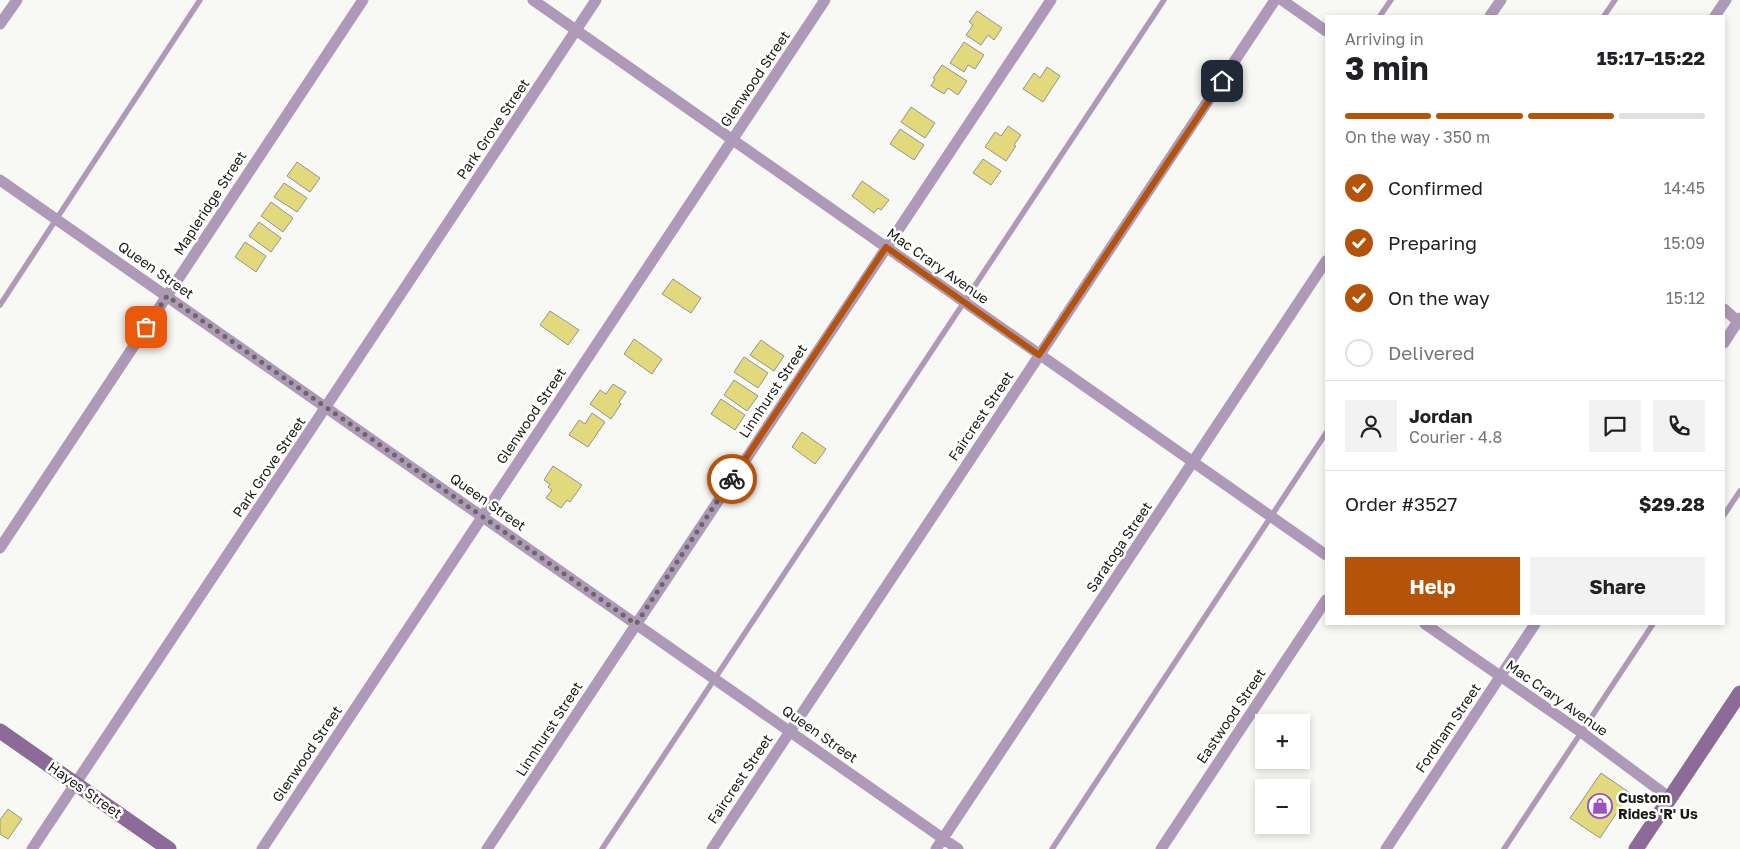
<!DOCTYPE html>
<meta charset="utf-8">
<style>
:root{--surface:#fff;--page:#f2f2f2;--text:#202124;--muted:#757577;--line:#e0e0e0;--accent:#b45309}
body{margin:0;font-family:"Golos Text",sans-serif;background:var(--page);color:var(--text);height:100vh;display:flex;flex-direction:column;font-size:19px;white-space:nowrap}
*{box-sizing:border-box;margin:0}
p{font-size:16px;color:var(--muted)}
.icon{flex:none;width:28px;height:28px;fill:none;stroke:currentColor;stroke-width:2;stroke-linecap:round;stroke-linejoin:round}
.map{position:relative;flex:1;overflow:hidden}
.panel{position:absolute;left:1325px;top:15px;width:400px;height:610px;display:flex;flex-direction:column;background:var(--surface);border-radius:0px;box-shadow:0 2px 8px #0003}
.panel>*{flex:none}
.controls{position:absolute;left:1255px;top:714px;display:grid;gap:10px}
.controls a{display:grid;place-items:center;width:55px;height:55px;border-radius:0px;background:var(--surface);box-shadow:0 2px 8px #0003;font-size:25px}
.pin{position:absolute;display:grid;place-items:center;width:42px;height:42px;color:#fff;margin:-21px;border-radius:10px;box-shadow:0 2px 8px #0006}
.courier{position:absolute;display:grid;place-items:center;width:50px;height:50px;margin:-25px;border:4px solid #b45309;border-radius:50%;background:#fff;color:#222;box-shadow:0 1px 6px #0007}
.summary em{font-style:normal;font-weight:700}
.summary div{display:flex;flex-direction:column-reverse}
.summary{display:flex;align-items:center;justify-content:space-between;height:85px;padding:0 20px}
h1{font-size:32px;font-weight:700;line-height:38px}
.bar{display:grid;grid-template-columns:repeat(4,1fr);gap:8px 5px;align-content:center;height:60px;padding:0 20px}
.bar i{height:6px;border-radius:4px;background:var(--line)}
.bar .on{background:var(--accent)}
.bar p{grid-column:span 4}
.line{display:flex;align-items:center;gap:12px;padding:0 20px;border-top:1px solid var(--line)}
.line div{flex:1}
.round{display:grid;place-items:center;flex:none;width:52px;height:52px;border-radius:0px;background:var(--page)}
ol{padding:0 20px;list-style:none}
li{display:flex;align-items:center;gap:15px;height:55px}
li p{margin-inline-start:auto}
li .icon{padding:5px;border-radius:50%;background:var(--accent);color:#fff;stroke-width:4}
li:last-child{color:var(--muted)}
li i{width:28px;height:28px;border:2px solid var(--line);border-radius:50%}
.action{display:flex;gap:10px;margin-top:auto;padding:10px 20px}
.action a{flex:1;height:58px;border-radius:0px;background:var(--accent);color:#fff;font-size:20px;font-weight:700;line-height:58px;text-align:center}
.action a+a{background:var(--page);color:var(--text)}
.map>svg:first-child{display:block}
</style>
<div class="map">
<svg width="1740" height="849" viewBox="0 0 1740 849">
<rect width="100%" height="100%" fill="#f8f8f4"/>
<path fill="#e1d97c" stroke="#949491" d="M 977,11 L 1002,28 L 994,40 L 988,35 L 981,45 L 966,35 L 973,25 L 969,22 Z
M 964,42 L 984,55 L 975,69 L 968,65 L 964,72 L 950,63 Z
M 942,65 L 967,81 L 958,95 L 948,88 L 944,94 L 931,86 L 935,79 L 933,78 Z
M 1047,67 L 1060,76 L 1043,102 L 1023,89 L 1034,73 L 1040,78 Z
M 911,107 L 935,123 L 925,138 L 901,122 Z
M 1008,126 L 1021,135 L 1014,145 L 1016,146 L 1006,161 L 985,147 L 995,132 L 1001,136 Z
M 900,129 L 924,145 L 914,160 L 890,144 Z
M 983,159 L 1001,171 L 991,185 L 973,173 Z
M 297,162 L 320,178 L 310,192 L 287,176 Z
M 862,181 L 889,200 L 881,210 L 878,208 L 874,213 L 852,196 Z
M 284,183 L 307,198 L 297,212 L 274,197 Z
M 271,202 L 293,218 L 283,232 L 261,216 Z
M 259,222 L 281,238 L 271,252 L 249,236 Z
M 245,242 L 266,256 L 256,272 L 235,257 Z
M 673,279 L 701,298 L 691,313 L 662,294 Z
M 550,311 L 579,330 L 568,345 L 540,325 Z
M 634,339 L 662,359 L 652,374 L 624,354 Z
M 761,340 L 784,356 L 774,371 L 750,355 Z
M 744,357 L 768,373 L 758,388 L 734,372 Z
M 734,380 L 758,396 L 747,411 L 724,395 Z
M 613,384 L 626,392 L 619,402 L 621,404 L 611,419 L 590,404 L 600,390 L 606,394 Z
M 721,399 L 745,415 L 735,430 L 711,414 Z
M 592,413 L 605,422 L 588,447 L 569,435 L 579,420 L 585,424 Z
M 802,432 L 826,449 L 815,464 L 792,447 Z
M 553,466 L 582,485 L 570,502 L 567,500 L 561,508 L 546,498 L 552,490 L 548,487 L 550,484 L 544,480 Z
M 1601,773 L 1630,793 L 1600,838 L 1570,818 Z
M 8,809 L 22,819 L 8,839 L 0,834 L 0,820 Z"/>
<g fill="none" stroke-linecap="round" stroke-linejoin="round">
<path stroke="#af99b9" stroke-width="5.5" d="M 1380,16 L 1391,0
M 1604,16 L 1615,0
M 0,305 L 200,0
M 1724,515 L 1740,491
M 602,849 L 1164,0
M 1052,849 L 1326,433
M 1504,849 L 1653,624"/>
<path stroke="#af99b9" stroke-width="11" d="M 533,0 L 1326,555
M 1282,0 L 1326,31
M 1490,16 L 1501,0
M 1715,16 L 1726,0
M 0,24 L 17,0
M 0,180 L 958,849
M 1724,309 L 1740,323
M 1724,343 L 1740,318
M 0,548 L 363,0
M 1425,624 L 1581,732 L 1670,798
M 32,849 L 596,0
M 262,849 L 825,0
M 487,849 L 1051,0
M 712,849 L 1275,0
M 936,849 L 1326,261
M 1161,849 L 1326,600
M 1386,849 L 1535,624"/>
<path stroke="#8c6b99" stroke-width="15" d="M 0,731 L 169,849
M 1636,849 L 1740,693"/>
</g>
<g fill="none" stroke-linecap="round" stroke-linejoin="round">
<path stroke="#686866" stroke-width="5" stroke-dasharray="0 9" d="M 146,327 L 167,296 L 636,624 L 732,479"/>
<path stroke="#b45309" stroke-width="6" d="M 732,479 L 886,247 L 1039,355 L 1222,81"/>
</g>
<defs>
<symbol id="shop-ring" viewBox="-11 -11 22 22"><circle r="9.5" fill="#fffffe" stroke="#a04fbf" stroke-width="1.5"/><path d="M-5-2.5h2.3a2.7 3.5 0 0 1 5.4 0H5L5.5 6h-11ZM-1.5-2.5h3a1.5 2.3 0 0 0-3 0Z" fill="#a04fbf"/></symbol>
</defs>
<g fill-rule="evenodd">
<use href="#shop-ring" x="1586" y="792" width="28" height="28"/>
</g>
<g text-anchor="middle" stroke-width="5" stroke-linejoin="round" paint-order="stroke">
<g font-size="14" fill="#1a1a19" stroke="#fffffe">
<text transform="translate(755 79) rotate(-56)" y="5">Glenwood Street</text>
<text transform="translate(493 129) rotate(-56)" y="5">Park Grove Street</text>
<text transform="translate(210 203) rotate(-57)" y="5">Mapleridge Street</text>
<text transform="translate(938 266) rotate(35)" y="5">Mac Crary Avenue</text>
<text transform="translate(156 270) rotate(35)" y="5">Queen Street</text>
<text transform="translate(773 391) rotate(-56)" y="5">Linnhurst Street</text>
<text transform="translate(531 416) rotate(-56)" y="5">Glenwood Street</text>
<text transform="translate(981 416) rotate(-56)" y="5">Faircrest Street</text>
<text transform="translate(269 467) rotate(-56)" y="5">Park Grove Street</text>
<text transform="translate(488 502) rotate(35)" y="5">Queen Street</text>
<text transform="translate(1119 547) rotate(-56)" y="5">Saratoga Street</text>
<text transform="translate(1557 698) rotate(35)" y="5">Mac Crary Avenue</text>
<text transform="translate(1231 716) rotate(-56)" y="5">Eastwood Street</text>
<text transform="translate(1448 728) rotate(-56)" y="5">Fordham Street</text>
<text transform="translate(549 729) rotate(-57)" y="5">Linnhurst Street</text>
<text transform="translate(820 734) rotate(35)" y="5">Queen Street</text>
<text transform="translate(307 754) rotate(-56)" y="5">Glenwood Street</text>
<text transform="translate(740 779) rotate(-56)" y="5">Faircrest Street</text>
<text transform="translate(85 790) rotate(35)" y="5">Hayes Street</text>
</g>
<g font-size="14" font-weight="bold" fill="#1a1a19" stroke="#fffffe" text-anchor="start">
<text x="1618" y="803">Custom<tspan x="1618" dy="16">Rides 'R' Us</tspan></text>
</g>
</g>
</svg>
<div class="controls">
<a>+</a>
<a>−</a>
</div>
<div class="pin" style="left:146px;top:327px;background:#ea580c"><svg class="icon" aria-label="bag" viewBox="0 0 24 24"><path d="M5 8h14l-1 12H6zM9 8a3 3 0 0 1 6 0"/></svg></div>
<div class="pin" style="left:1222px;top:81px;background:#1f2937"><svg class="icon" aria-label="home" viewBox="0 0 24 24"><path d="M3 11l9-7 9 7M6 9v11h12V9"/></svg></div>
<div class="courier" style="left:732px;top:479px"><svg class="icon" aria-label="bike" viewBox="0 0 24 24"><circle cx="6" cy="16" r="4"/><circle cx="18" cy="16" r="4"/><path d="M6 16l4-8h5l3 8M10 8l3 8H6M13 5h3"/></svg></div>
<section class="panel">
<div class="summary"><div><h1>3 min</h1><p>Arriving in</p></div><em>15:17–15:22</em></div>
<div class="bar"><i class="on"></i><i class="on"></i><i class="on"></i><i></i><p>On the way · 350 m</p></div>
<ol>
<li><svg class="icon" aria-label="check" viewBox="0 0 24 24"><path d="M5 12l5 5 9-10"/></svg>Confirmed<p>14:45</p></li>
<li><svg class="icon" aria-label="check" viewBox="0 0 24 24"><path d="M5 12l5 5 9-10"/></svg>Preparing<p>15:09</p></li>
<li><svg class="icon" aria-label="check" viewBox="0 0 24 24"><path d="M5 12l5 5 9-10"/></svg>On the way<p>15:12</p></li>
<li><i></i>Delivered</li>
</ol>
<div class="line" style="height:90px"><a class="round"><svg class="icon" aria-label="person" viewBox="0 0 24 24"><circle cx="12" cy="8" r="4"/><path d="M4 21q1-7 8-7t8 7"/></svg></a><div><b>Jordan</b><p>Courier · 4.8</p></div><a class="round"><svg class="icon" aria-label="chat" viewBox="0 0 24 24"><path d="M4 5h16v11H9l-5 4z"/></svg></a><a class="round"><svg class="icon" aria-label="phone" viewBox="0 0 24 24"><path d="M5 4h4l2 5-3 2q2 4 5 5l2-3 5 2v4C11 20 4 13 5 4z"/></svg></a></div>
<div class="line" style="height:65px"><div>Order #3527</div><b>$29.28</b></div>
<div class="action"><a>Help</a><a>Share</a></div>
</section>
</div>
